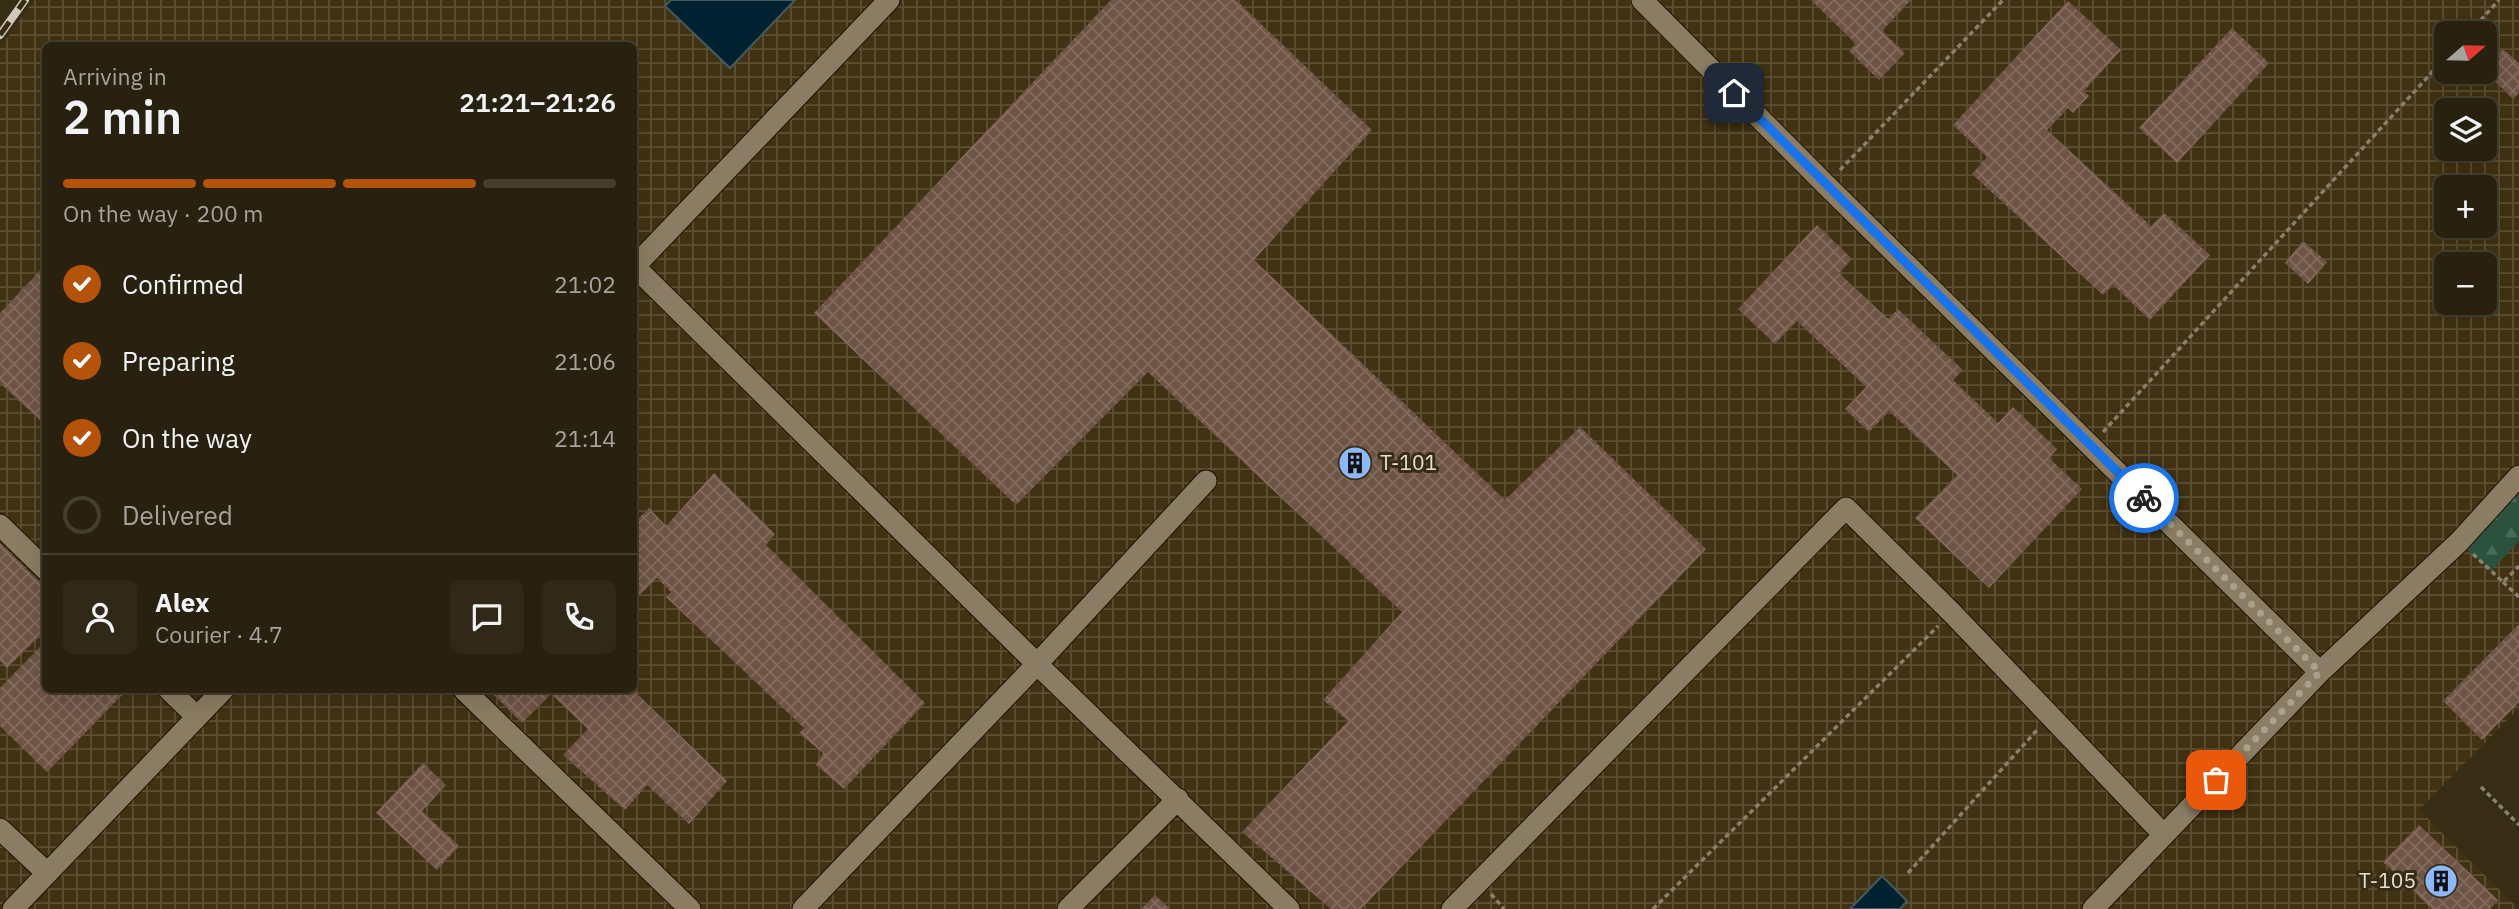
<!DOCTYPE html>
<meta charset="utf-8">
<style>
:root{--surface:#29210f;--page:#312918;--text:#f1f3f6;--muted:#a5a39e;--line:#453e2f;--accent:#b45309}
body{margin:0;font-family:"IBM Plex Sans",sans-serif;background:var(--page);color:var(--text);height:100vh;display:flex;flex-direction:column;font-size:26px;white-space:nowrap}
*{box-sizing:border-box;margin:0}
p{font-size:23px;color:var(--muted)}
.icon{flex:none;width:38px;height:38px;fill:none;stroke:currentColor;stroke-width:2;stroke-linecap:round;stroke-linejoin:round}
.map{position:relative;flex:1;overflow:hidden}
.side{position:absolute;left:42px;top:42px;width:595px;height:651px;display:flex;flex-direction:column;background:var(--surface);border-radius:10px;box-shadow:0 7px 28px #0002,0 0 0 2px var(--line)}
.side>*{flex:none}
.needle{width:46px;rotate:70deg}
.fabs{position:absolute;left:2434px;top:21px;display:grid;gap:14px}
.fabs a{display:grid;place-items:center;width:63px;height:63px;border-radius:10px;background:var(--surface);box-shadow:0 7px 28px #0002,0 0 0 2px var(--line);font-size:35px}
.pin{position:absolute;display:grid;place-items:center;width:60px;height:60px;color:#fff;margin:-30px;border-radius:14px;box-shadow:0 4px 10px #0006}
.courier{position:absolute;display:grid;place-items:center;width:70px;height:70px;margin:-35px;border:5px solid #1a73e8;border-radius:50%;background:#fff;color:#222;box-shadow:0 2px 9px #0007}
.head em{font-style:normal;font-weight:600}
.head div{display:flex;flex-direction:column-reverse}
.head{display:flex;align-items:center;justify-content:space-between;height:119px;padding:0 21px}
h1{font-size:46px;font-weight:600;line-height:52px}
.bar{display:grid;grid-template-columns:repeat(4,1fr);gap:10px 7px;align-content:center;height:84px;padding:0 21px}
.bar i{height:9px;border-radius:5px;background:var(--line)}
.bar .on{background:var(--accent)}
.bar p{grid-column:span 4}
.line{display:flex;align-items:center;gap:18px;padding:0 21px;border-top:2px solid var(--line)}
.line div{flex:1}
.round{display:grid;place-items:center;flex:none;width:74px;height:74px;border-radius:10px;background:var(--page)}
ol{padding:0 21px;list-style:none}
li{display:flex;align-items:center;gap:21px;height:77px}
li p{margin-inline-start:auto}
li .icon{padding:7px;border-radius:50%;background:var(--accent);color:#fff;stroke-width:4}
li:last-child{color:var(--muted)}
li i{width:38px;height:38px;border:4px solid var(--line);border-radius:50%}
.map>svg:first-child{display:block}
</style>
<div class="map">
<svg width="2519" height="909" viewBox="0 0 2519 909">
<defs>
<pattern id="industrial-grid" width="8" height="8" patternUnits="userSpaceOnUse" patternTransform="scale(1.75)"><rect width="8" height="8" fill="#403212"/><path d="M0 4h8M4 0v8" fill="none" stroke="#5c4f33"/></pattern>
<pattern id="forest-firs" width="22" height="20" patternUnits="userSpaceOnUse" patternTransform="scale(1.75)"><rect width="22" height="20" fill="#2b523d"/><path d="M5 1l3.5 6h-7zM16 11l3.5 6h-7z" fill="#4a6a58"/></pattern>
<pattern id="building-cross-hatch" width="8" height="8" patternUnits="userSpaceOnUse" patternTransform="scale(1.75)"><rect width="8" height="8" fill="#6e5445"/><path d="M0 0l8 8M0 8l8-8" fill="none" stroke="#836c5f"/></pattern>
</defs>
<rect width="100%" height="100%" fill="#372c14"/>
<path fill="url(#industrial-grid)" fill-rule="evenodd" d="M 34,0 L 2519,0 L 2519,708 L 2419,810 L 2519,909 L 0,909 L 0,48 ZM 2446,33 L 2485,33 L 2485,72 L 2446,72 ZM 46,46 L 634,46 L 634,690 L 46,690 ZM 2446,110 L 2485,110 L 2485,149 L 2446,149 ZM 2446,187 L 2485,187 L 2485,226 L 2446,226 ZM 2446,264 L 2485,264 L 2485,303 L 2446,303 Z"/>
<path fill="url(#forest-firs)" d="M 2519,476 L 2519,541 L 2491,571 L 2459,542 Z"/>
<path fill="#002230" stroke="#455b60" stroke-width="2" d="M 671,0 L 795,0 L 730,68 L 665,6 Z
M 1882,876 L 1907,901 L 1900,909 L 1850,909 Z"/>
<path fill="url(#building-cross-hatch)" d="M 1111,0 L 1236,0 L 1372,130 L 1254,260 L 1505,500 L 1580,427 L 1706,549 L 1361,909 L 1331,909 L 1242,832 L 1348,721 L 1323,700 L 1402,612 L 1148,372 L 1016,505 L 814,313 Z
M 1811,0 L 1911,0 L 1882,31 L 1905,53 L 1879,80 L 1849,51 L 1856,44 Z
M 2068,1 L 2121,50 L 2084,91 L 2089,96 L 2073,113 L 2068,108 L 2047,130 L 2151,226 L 2164,213 L 2210,255 L 2150,320 L 2113,285 L 2103,295 L 1972,174 L 1987,157 L 1953,125 Z
M 2232,28 L 2269,63 L 2177,163 L 2139,128 Z
M 2503,49 L 2519,63 L 2519,93 L 2513,99 L 2485,72 L 2485,68 Z
M 1817,225 L 1852,259 L 1839,273 L 1888,319 L 1898,309 L 1963,370 L 1953,380 L 1998,423 L 2013,407 L 2057,449 L 2049,458 L 2082,489 L 1989,588 L 1915,518 L 1957,475 L 1889,411 L 1869,432 L 1845,409 L 1866,387 L 1797,321 L 1775,344 L 1738,309 Z
M 2303,241 L 2327,262 L 2308,284 L 2285,263 Z
M 46,264 L 46,423 L 44,424 L 0,383 L 0,313 Z
M 714,473 L 775,534 L 766,545 L 925,703 L 844,789 L 816,765 L 823,753 L 799,733 L 804,728 L 666,597 L 671,592 L 657,578 L 634,601 L 634,523 L 649,508 L 666,526 Z
M 0,543 L 46,588 L 46,630 L 7,668 L 0,661 Z
M 2519,624 L 2519,702 L 2482,740 L 2443,701 Z
M 46,641 L 46,690 L 127,690 L 47,772 L 0,726 L 0,688 Z
M 489,690 L 633,690 L 727,781 L 689,824 L 647,785 L 625,810 L 563,755 L 588,729 L 551,694 L 522,723 Z
M 423,763 L 446,785 L 422,811 L 459,846 L 437,870 L 376,813 Z
M 2419,825 L 2498,900 L 2490,909 L 2432,909 L 2383,862 Z
M 1155,895 L 1170,909 L 1141,909 Z"/>
<g fill="none" stroke-linecap="round" stroke-linejoin="round">
<defs>
<path id="minor" d="M 1642,0 L 1826,185 L 2320,672 L 2093,909
M 634,266 L 1037,664 L 1289,909
M 634,267 L 889,0
M 0,525 L 46,570
M 2320,672 L 2459,542 L 2519,476
M 169,690 L 196,716
M 464,690 L 690,909
M 0,829 L 47,873
M 13,909 L 223,690
M 803,909 L 1037,664 L 1206,481
M 1068,909 L 1178,799
M 1452,909 L 1846,508 L 1952,613 L 2163,834"/>
</defs>
<use href="#minor" stroke="#1f1400" stroke-width="23"/>
<path stroke="#8a816d" stroke-width="3.5" stroke-dasharray="5 3.5" stroke-linecap="butt" d="M 2469,33 L 2499,0
M 1840,170 L 2003,0
M 2103,432 L 2446,57
M 2473,554 L 2503,582 L 2519,566
M 2503,582 L 2519,597
M 2481,787 L 2519,825
M 1908,873 L 2038,729
M 1491,894 L 1504,909
M 1653,909 L 1938,626"/>
<use href="#minor" stroke="#8b7d63" stroke-width="21"/>
<defs>
<path id="rail" d="M 0,35 L 25,0"/>
</defs>
<use href="#rail" stroke="#d0c8b8" stroke-width="8"/>
<use href="#rail" stroke="#372c14" stroke-width="5" stroke-dasharray="16" stroke-linecap="butt"/>
</g>
<g fill="none" stroke-linecap="round" stroke-linejoin="round">
<path stroke="#a9a08e" stroke-width="7" stroke-dasharray="0 12.6" d="M 2144,498 L 2320,672 L 2216,780"/>
<path stroke="#1a73e8" stroke-width="9" d="M 1734,93 L 2144,498"/>
</g>
<defs>
<symbol id="building-disc" viewBox="-11 -11 22 22"><circle r="9.5" fill="#8db9fc" stroke="#372c14"/><path d="M-4-6H4V6H1V3H-1V6H-4ZM-2.5-4.3h1.7v1.8h-1.7ZM.8-4.3h1.7v1.8H.8ZM-2.5-1h1.7V.8h-1.7ZM.8-1h1.7V.8H.8Z" fill="#111"/></symbol>
</defs>
<g fill-rule="evenodd">
<use href="#building-disc" x="1336" y="444" width="38" height="38"/>
<use href="#building-disc" x="2422" y="862" width="38" height="38"/>
</g>
<g text-anchor="middle" stroke-width="6" stroke-linejoin="round" paint-order="stroke">
<g font-size="21" fill="#e6dfd0" stroke="#372c14" text-anchor="start">
<text x="1380" y="470">Т-101</text>
<text x="2416" y="888" text-anchor="end">Т-105</text>
</g>
</g>
</svg>
<div class="fabs">
<a><svg class="needle" viewBox="-14 -14 28 28"><path d="M0-13l5 13h-10z" fill="#e53935"/><path d="M0 13l5-13h-10z" fill="#a5a39e"/></svg></a>
<a><svg class="icon" aria-label="layers" viewBox="0 0 24 24"><path d="M12 4l9 5-9 5-9-5zM3 14l9 5 9-5"/></svg></a>
<a>+</a>
<a>−</a>
</div>
<div class="pin" style="left:2216px;top:780px;background:#ea580c"><svg class="icon" aria-label="bag" viewBox="0 0 24 24"><path d="M5 8h14l-1 12H6zM9 8a3 3 0 0 1 6 0"/></svg></div>
<div class="pin" style="left:1734px;top:93px;background:#1f2937"><svg class="icon" aria-label="home" viewBox="0 0 24 24"><path d="M3 11l9-7 9 7M6 9v11h12V9"/></svg></div>
<div class="courier" style="left:2144px;top:498px"><svg class="icon" aria-label="bike" viewBox="0 0 24 24"><circle cx="6" cy="16" r="4"/><circle cx="18" cy="16" r="4"/><path d="M6 16l4-8h5l3 8M10 8l3 8H6M13 5h3"/></svg></div>
<section class="side">
<div class="head"><div><h1>2 min</h1><p>Arriving in</p></div><em>21:21–21:26</em></div>
<div class="bar"><i class="on"></i><i class="on"></i><i class="on"></i><i></i><p>On the way · 200 m</p></div>
<ol>
<li><svg class="icon" aria-label="check" viewBox="0 0 24 24"><path d="M5 12l5 5 9-10"/></svg>Confirmed<p>21:02</p></li>
<li><svg class="icon" aria-label="check" viewBox="0 0 24 24"><path d="M5 12l5 5 9-10"/></svg>Preparing<p>21:06</p></li>
<li><svg class="icon" aria-label="check" viewBox="0 0 24 24"><path d="M5 12l5 5 9-10"/></svg>On the way<p>21:14</p></li>
<li><i></i>Delivered</li>
</ol>
<div class="line" style="height:126px"><a class="round"><svg class="icon" aria-label="person" viewBox="0 0 24 24"><circle cx="12" cy="8" r="4"/><path d="M4 21q1-7 8-7t8 7"/></svg></a><div><b>Alex</b><p>Courier · 4.7</p></div><a class="round"><svg class="icon" aria-label="chat" viewBox="0 0 24 24"><path d="M4 5h16v11H9l-5 4z"/></svg></a><a class="round"><svg class="icon" aria-label="phone" viewBox="0 0 24 24"><path d="M5 4h4l2 5-3 2q2 4 5 5l2-3 5 2v4C11 20 4 13 5 4z"/></svg></a></div>
</section>
</div>
